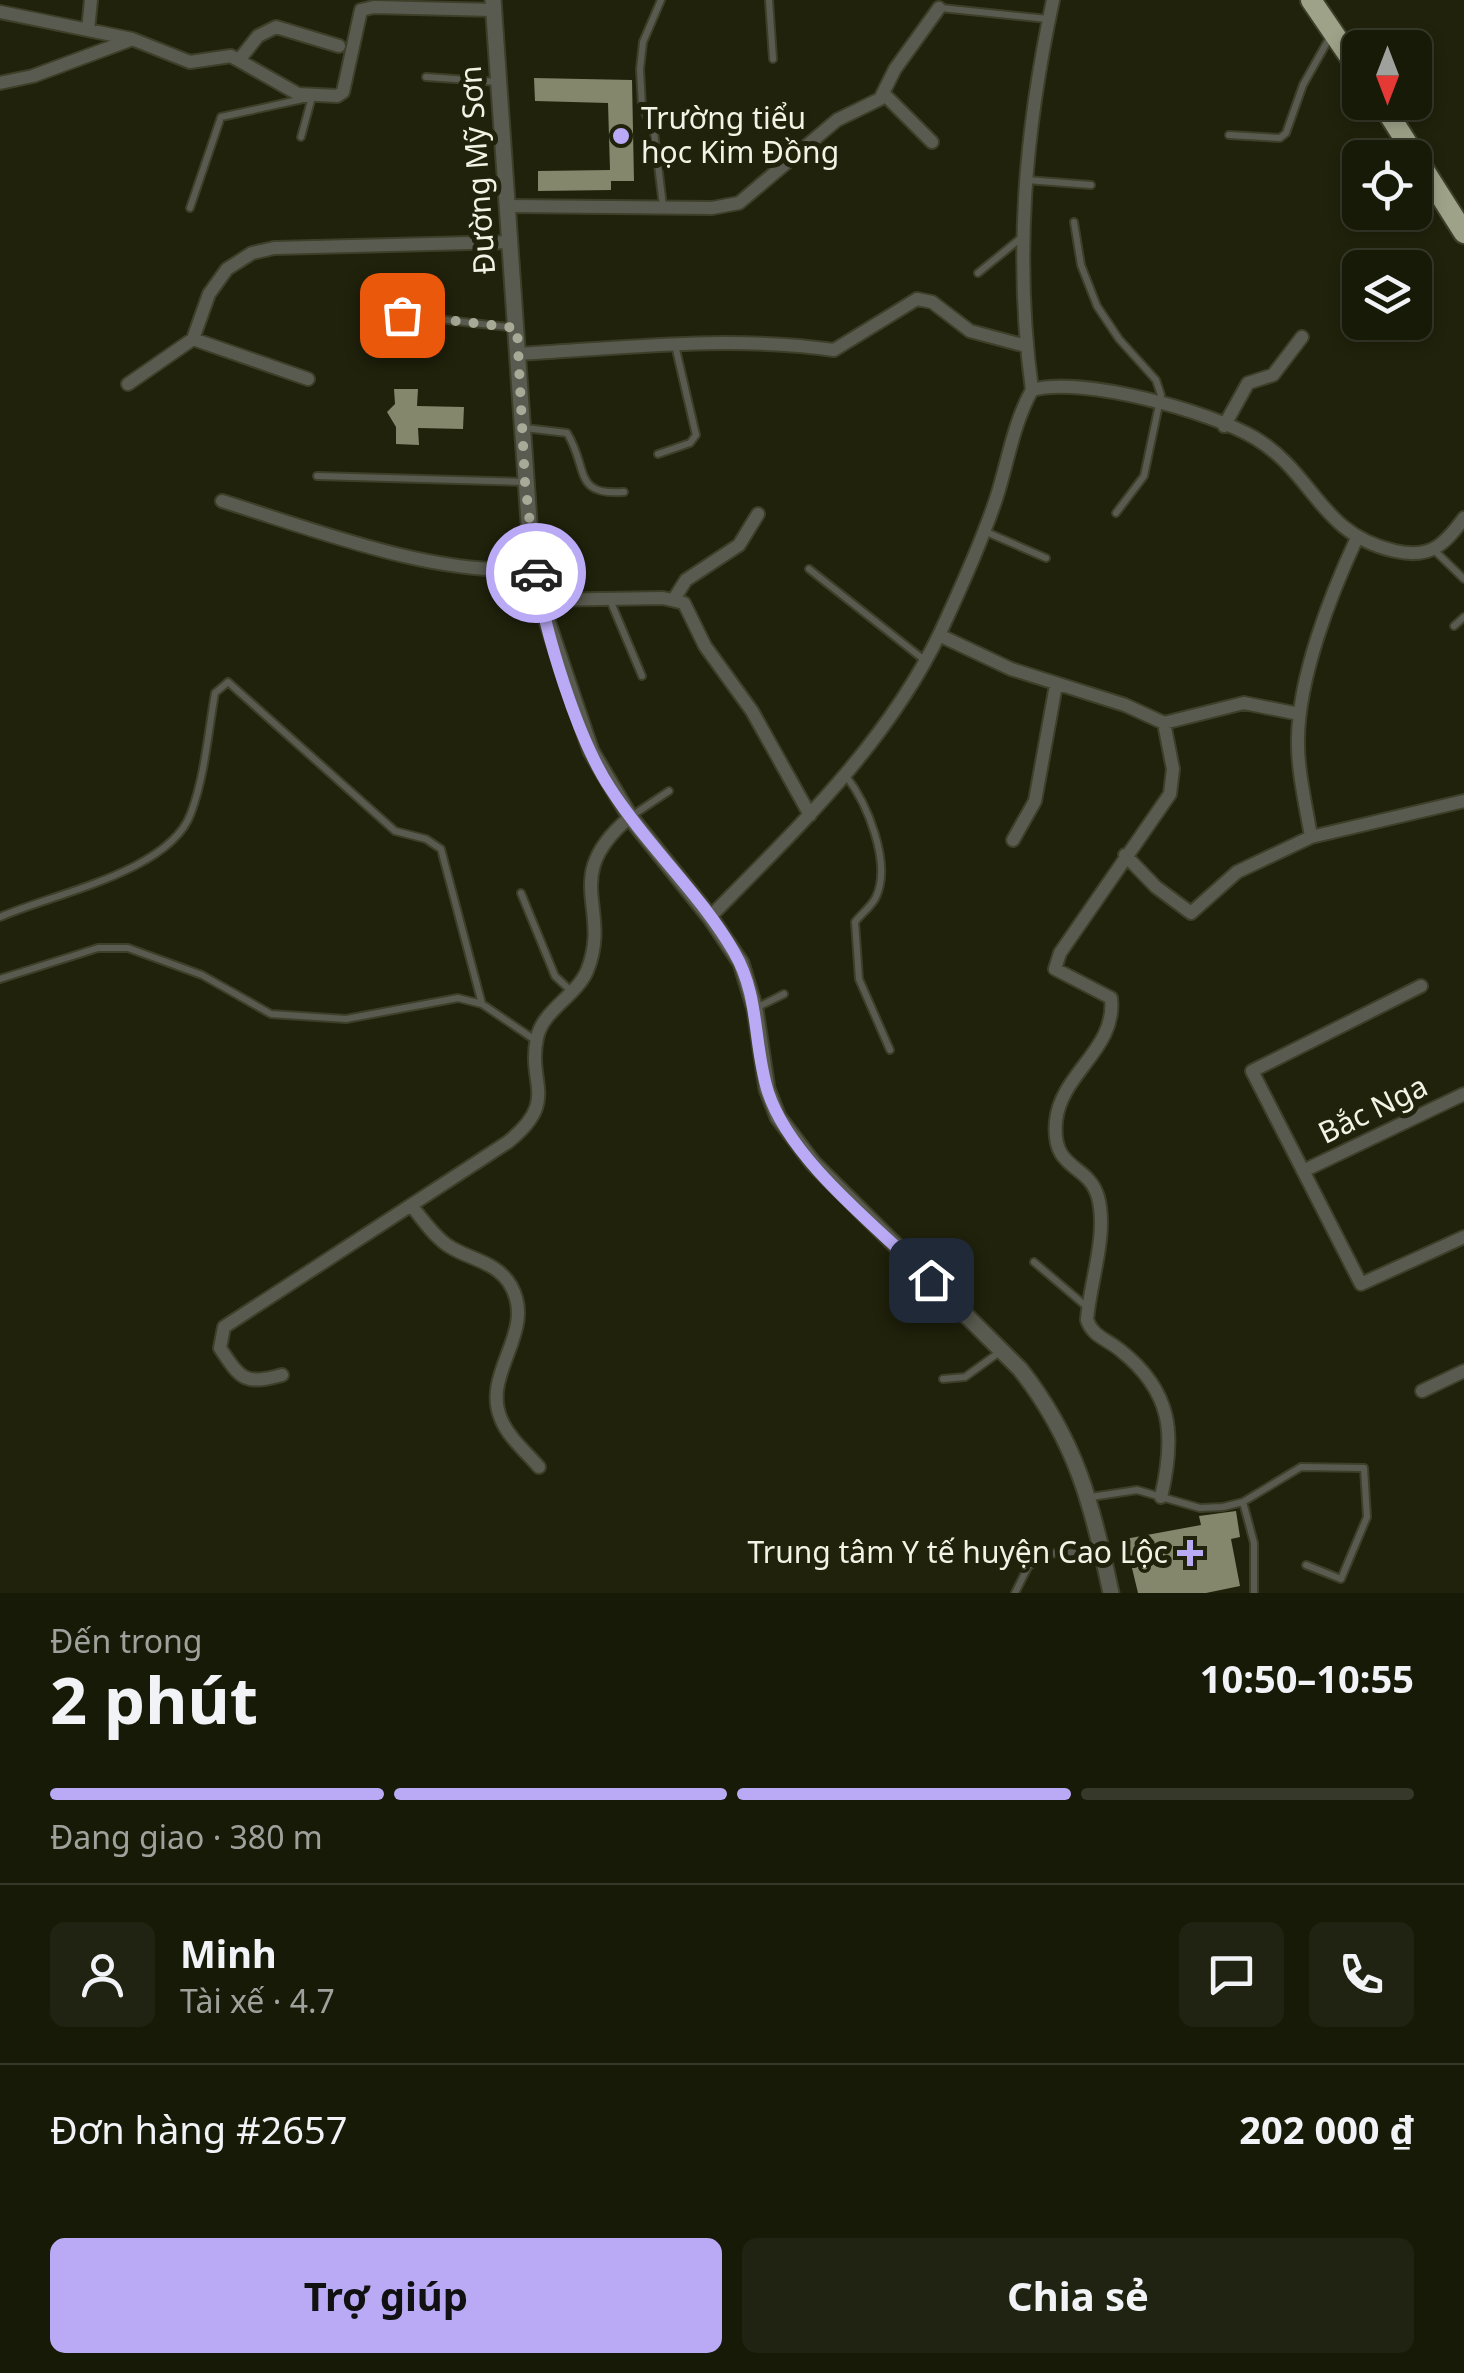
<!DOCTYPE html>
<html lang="vi">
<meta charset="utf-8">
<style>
:root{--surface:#181a08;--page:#212312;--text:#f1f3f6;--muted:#9fa19c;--line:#363829;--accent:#baaaf6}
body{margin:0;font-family:"Noto Sans",sans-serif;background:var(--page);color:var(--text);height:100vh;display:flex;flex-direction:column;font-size:38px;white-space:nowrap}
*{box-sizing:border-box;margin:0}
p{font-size:32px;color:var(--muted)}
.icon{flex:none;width:55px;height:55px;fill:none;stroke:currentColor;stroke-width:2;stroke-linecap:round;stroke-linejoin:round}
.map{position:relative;height:1593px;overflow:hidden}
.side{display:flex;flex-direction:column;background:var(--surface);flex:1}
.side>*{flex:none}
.needle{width:65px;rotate:180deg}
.buttons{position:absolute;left:1342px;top:30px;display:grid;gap:20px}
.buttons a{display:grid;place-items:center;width:90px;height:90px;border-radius:15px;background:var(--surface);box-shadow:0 5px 15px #0003,0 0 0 2px var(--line);font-size:50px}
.pin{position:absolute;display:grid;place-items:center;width:85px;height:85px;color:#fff;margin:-42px;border-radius:20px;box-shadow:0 5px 15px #0006}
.courier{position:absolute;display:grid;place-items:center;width:100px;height:100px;margin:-50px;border:8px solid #baaaf6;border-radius:50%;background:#fff;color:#222;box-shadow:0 2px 12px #0007}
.head em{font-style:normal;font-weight:700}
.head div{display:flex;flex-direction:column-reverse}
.head{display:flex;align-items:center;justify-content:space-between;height:170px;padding:0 50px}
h1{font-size:65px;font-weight:700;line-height:75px}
.bar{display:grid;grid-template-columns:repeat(4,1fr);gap:15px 10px;align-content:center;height:120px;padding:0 50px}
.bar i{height:12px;border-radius:8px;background:var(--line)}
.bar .on{background:var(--accent)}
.bar p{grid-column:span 4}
.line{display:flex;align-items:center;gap:25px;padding:0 50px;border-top:2px solid var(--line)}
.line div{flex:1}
.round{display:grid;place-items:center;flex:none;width:105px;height:105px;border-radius:15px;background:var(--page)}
.action{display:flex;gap:20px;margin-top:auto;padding:20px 50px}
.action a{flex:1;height:115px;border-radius:15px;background:var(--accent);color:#111;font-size:40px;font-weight:700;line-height:115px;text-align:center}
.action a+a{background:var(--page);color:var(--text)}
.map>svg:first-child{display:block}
</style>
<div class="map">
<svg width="1464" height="1593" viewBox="0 0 1464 1593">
<rect width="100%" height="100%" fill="#20220b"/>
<path fill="#84876c" d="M 534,78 L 632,80 L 634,181 L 611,181 L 611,190 L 538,191 L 538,171 L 610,170 L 608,103 L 535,101 Z
M 394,389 L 418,389 L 417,406 L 464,407 L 463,429 L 418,428 L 419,445 L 396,444 L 396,427 L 387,412 L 395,404 Z
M 1236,1511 L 1240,1537 L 1231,1539 L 1240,1586 L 1206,1593 L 1138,1593 L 1125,1539 L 1201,1525 L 1199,1516 Z"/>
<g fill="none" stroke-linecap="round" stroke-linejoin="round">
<defs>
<path id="service" d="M 661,0 L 643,42 L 640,69 L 642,106 L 654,132 L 663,206
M 769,0 L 773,59
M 941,8 L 1048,19
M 426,77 L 498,82
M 1229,135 L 1280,138 L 1286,133 L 1303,85 L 1330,37
M 1027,180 L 1091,185
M 190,208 L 221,117 L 312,97 L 301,137
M 1074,222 L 1081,265 L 1097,306 L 1119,339 L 1156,380 L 1161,395 L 1144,476 L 1116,513
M 978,273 L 1021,238
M 402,315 L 516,328
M 525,428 L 567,433 C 589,468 572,496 624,492
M 658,454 L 690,443 L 696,435 L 675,345
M 317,476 L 524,482
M 984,531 L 1046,558
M 1435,551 L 1464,579
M 809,569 L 923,659
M 610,600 L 642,676
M 1454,626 L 1464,617
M 846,776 C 867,803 892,863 876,897 C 872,906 861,914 855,922 L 859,979 L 890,1050
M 633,815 L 669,791
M 521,893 L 555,976 L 571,991
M 0,917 C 52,894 170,872 191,813 C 205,775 208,733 215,693 L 228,682 L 395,831 L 426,839 L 441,849 L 482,1004
M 0,979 L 98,948 L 128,948 L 202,975 L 271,1014 L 346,1019 L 458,998 L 482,1004 L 535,1040
M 758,1007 L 784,994
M 1034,1262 L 1087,1307
M 943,1379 L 965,1377 L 1001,1351
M 1091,1497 L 1137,1490 L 1200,1508 L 1223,1507 L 1243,1502 L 1301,1467 L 1364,1468 L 1367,1517 L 1341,1579 L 1306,1565
M 1243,1502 L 1254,1543 L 1254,1593
M 1015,1593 L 1028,1567 L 1042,1554 L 1101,1551"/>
<path id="minor" d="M 0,12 L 132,39 L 190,62 L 231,56 L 298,94 L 337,96 L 343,92 L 361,10 L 374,7 L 494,10
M 88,30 L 91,0
M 239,60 L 258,36 L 276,27 L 339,46
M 0,83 L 33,76 L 130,40
M 884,94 L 932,142
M 509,206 L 712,208 L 739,203 L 837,120 L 880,99 L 895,69 L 939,8
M 193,339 L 308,379
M 519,354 C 624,348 729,335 834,350 L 917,299 L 932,302 L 970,331 L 1026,346
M 128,384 L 193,339 L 209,294 L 227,269 L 252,253 L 274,248 L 511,242
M 1032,390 C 1082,376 1209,411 1255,438 C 1315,474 1319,534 1395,551 C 1431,559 1444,545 1464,518
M 1032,390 C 1014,258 1025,130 1053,0
M 1224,426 L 1248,383 L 1273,375 L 1302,337
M 222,501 C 318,531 435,577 535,569
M 674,599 L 686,580 L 739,545 L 758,514
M 540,600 L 663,598 L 684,603 L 705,646 L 752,711 L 810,815
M 939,635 L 1011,669 L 1125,705 L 1164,723 L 1244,703 L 1299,714
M 1311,837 C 1306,805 1297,770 1298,738 C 1299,676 1330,596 1356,540
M 1013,840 L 1035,801 L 1056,685
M 1125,855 L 1156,887 L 1191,913 L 1237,872 L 1311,837 L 1464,801
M 710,917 C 796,829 886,745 940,633 C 960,590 981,544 996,499 C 1008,462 1013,424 1032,390
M 1421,986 L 1252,1071 L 1361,1284 L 1464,1237
M 1303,1171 L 1464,1094
M 411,1205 C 422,1219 433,1235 447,1245 C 469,1260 497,1261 511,1286 C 537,1332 481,1373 501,1419 C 508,1437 527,1453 539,1467
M 282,1375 C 245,1385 241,1380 220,1348 L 224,1327 L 508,1142 C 560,1100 527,1085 537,1038 C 542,1011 576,996 587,971 C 613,907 558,878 630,817
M 1422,1391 L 1464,1371
M 1161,1497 C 1176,1434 1172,1391 1120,1350 C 1107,1339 1093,1337 1087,1320 C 1090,1281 1108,1235 1098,1197 C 1088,1162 1051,1172 1056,1121 C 1061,1073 1117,1049 1111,998 L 1055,969 L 1060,953 L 1170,794 L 1173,769 L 1164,723"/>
<path id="tertiary" d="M 493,0 L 529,522 L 540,600 L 591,751 L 630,817 L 710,917 L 741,963 L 755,1009 L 767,1089 L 778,1117 L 813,1163 L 1020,1369 C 1076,1440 1093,1507 1111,1593"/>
<path id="trunk" d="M 1311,0 L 1360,72
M 1381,102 L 1464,233"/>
</defs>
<use href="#service" stroke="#3d3f29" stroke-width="10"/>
<use href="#minor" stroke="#3d3f29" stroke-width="16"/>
<use href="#tertiary" stroke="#3d3f29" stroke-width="19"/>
<use href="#trunk" stroke="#3d3f29" stroke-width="24"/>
<use href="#service" stroke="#5a5b50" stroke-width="6"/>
<use href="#minor" stroke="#5a5b50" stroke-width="12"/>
<use href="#tertiary" stroke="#5a5b50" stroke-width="15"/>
<use href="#trunk" stroke="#9ea288" stroke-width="20"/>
</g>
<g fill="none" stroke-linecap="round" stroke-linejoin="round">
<path stroke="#a8aa98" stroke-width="10" stroke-dasharray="0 18" d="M 402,315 L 517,328 L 525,482 L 536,573"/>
<path stroke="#baaaf6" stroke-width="12" d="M 536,573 C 545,633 577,738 610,788 C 647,846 700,893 734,952 C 760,996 753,1045 768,1092 C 791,1162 879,1228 931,1280"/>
</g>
<g fill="#baaaf6" stroke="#20220b" stroke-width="4">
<circle cx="621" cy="136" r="10"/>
<path d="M1185 1538h10v10h10v10h-10v10h-10v-10h-10v-10h10z"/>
</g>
<g text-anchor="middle" stroke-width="10" stroke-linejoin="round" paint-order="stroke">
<g font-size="30" fill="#f1f3e4" stroke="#20220b" text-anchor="start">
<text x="641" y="129">Trường tiểu<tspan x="641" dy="34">học Kim Đồng</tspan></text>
<text x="1168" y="1563" text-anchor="end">Trung tâm Y tế huyện Cao Lộc</text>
</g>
<g font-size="30" fill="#f1f3e4" stroke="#20220b">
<text transform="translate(478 170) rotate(-94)" y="10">Đường Mỹ Sơn</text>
<text transform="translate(1373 1110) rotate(-26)" y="10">Bắc Nga</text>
</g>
</g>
</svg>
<div class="buttons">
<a><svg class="needle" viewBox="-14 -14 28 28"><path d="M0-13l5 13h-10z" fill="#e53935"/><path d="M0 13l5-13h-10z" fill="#9fa19c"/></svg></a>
<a><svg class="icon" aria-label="locate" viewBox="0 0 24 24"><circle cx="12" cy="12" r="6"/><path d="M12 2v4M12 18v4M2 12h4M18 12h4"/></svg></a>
<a><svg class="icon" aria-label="layers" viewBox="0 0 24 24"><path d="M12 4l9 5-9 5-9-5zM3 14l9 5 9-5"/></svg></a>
</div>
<div class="pin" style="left:402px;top:315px;background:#ea580c"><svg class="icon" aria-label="bag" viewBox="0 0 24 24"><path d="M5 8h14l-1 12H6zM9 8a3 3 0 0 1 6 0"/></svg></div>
<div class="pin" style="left:931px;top:1280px;background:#1f2937"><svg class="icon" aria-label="home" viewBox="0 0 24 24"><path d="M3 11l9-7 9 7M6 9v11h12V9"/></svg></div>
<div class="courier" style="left:536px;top:573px"><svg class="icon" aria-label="car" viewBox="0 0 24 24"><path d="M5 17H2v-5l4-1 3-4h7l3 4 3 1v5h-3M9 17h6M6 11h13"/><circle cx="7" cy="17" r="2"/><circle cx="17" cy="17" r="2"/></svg></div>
</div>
<section class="side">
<div class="head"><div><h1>2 phút</h1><p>Đến trong</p></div><em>10:50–10:55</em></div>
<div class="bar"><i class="on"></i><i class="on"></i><i class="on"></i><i></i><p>Đang giao · 380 m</p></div>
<div class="line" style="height:180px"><a class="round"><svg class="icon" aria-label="person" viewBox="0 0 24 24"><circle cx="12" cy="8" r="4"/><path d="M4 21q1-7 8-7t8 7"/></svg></a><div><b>Minh</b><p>Tài xế · 4.7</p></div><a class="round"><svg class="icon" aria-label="chat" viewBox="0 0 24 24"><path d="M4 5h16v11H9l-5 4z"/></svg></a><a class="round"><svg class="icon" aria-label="phone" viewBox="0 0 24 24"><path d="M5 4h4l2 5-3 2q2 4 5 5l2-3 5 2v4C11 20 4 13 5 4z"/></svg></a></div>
<div class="line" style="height:130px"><div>Đơn hàng #2657</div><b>202 000 ₫</b></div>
<div class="action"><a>Trợ giúp</a><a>Chia sẻ</a></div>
</section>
